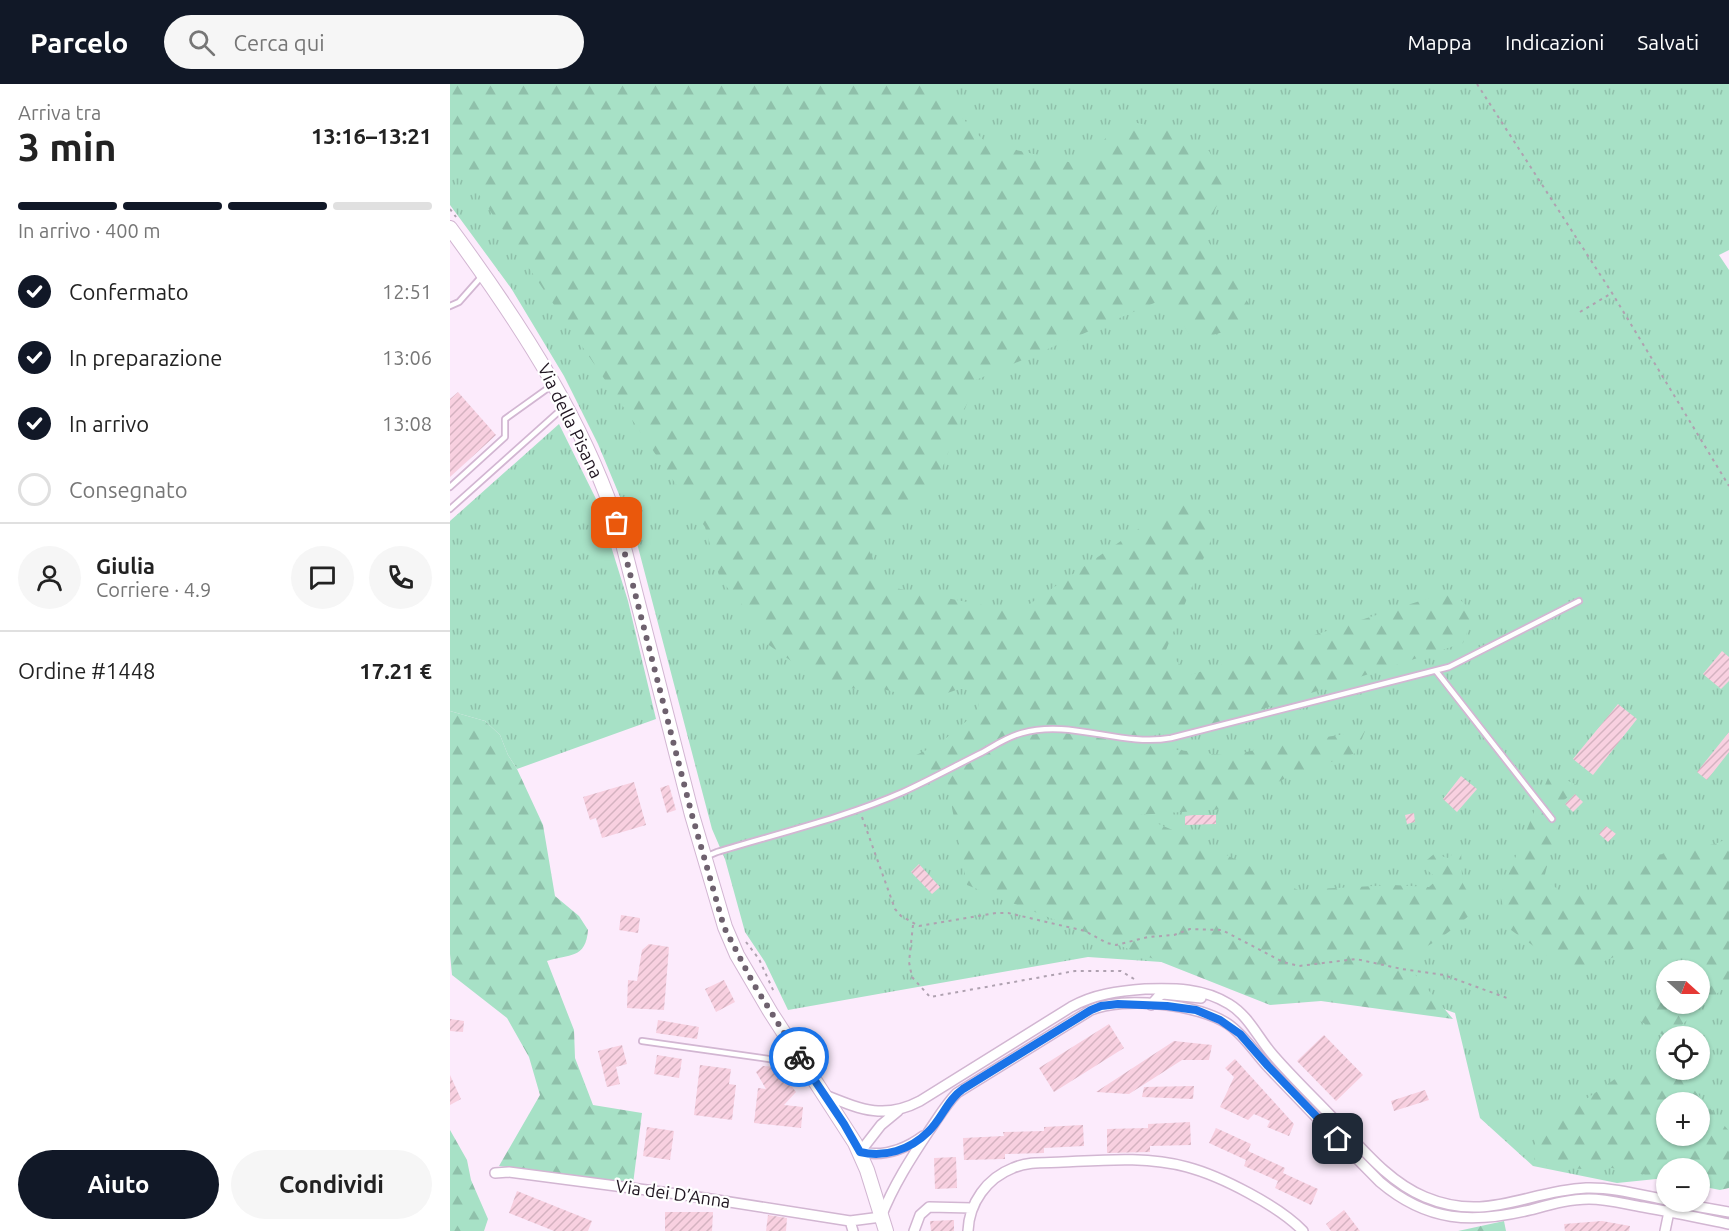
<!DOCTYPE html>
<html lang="it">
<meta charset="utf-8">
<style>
:root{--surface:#fff;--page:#f6f6f6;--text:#222;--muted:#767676;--line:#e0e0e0;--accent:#111827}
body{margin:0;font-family:Ubuntu,sans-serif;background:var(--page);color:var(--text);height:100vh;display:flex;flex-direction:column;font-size:22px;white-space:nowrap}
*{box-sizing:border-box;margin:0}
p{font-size:20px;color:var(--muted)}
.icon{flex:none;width:33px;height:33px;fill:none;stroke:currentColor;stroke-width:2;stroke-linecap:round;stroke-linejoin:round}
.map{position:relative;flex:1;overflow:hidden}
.sheet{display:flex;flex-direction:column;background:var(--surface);width:450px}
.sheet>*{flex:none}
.needle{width:39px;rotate:111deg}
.controls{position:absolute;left:1206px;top:876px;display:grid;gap:12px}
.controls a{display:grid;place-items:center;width:54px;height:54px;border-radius:50%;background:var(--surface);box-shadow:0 2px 4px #0004;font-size:30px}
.pin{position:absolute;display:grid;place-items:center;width:51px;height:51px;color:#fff;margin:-26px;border-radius:12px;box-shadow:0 3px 9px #0006}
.courier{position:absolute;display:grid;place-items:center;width:60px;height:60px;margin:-30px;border:4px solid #1a73e8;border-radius:50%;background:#fff;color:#222;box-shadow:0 2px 8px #0007}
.overview em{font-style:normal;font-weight:700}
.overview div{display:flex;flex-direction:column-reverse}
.overview{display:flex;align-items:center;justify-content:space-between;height:102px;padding:0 18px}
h1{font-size:39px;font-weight:700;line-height:45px}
.bar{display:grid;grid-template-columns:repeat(4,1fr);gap:9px 6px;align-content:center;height:72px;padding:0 18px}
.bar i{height:8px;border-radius:4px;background:var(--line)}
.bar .active{background:var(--accent)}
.bar p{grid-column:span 4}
.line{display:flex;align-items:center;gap:15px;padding:0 18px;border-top:2px solid var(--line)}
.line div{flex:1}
.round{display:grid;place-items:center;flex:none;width:63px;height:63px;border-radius:32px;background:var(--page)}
ol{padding:0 18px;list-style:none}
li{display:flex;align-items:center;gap:18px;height:66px}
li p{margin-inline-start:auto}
li .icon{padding:6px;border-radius:50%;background:var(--accent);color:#fff;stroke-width:4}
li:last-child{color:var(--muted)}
li i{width:33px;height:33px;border:3px solid var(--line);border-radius:50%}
.primary-button{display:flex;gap:12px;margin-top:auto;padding:12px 18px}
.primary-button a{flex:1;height:69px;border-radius:36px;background:var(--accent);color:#fff;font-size:24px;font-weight:700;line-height:69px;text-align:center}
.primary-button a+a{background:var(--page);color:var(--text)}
header{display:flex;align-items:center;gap:36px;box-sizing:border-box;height:84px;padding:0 30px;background:var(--accent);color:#fff}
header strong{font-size:28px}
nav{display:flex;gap:33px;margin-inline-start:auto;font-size:21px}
.search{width:420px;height:54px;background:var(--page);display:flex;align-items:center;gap:15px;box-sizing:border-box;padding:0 21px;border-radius:33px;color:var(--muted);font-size:22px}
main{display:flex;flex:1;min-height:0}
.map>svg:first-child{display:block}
</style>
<header>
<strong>Parcelo</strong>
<div class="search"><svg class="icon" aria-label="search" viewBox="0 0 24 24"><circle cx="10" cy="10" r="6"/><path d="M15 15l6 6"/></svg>Cerca qui</div>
<nav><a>Mappa</a><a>Indicazioni</a><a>Salvati</a></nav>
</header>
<main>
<section class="sheet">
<div class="overview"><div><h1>3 min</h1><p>Arriva tra</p></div><em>13:16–13:21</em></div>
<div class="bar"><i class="active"></i><i class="active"></i><i class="active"></i><i></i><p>In arrivo · 400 m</p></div>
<ol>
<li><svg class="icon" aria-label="check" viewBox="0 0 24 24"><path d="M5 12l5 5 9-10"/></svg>Confermato<p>12:51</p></li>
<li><svg class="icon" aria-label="check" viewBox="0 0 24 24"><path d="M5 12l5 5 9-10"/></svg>In preparazione<p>13:06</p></li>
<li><svg class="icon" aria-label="check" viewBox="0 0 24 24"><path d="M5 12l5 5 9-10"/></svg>In arrivo<p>13:08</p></li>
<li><i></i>Consegnato</li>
</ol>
<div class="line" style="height:108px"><a class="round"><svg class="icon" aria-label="person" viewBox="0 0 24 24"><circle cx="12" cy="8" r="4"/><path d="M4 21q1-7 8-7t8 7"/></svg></a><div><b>Giulia</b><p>Corriere · 4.9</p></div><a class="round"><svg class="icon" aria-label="chat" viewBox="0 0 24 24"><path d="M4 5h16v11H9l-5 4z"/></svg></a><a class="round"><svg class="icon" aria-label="phone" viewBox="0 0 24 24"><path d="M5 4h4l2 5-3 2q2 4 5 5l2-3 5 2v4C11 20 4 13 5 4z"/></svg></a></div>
<div class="line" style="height:78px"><div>Ordine #1448</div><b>17.21 €</b></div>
<div class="primary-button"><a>Aiuto</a><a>Condividi</a></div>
</section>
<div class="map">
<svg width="1279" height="1147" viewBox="0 0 1279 1147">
<defs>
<pattern id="grass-tufts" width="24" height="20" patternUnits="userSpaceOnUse" patternTransform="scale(1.5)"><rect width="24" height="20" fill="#a7e1c6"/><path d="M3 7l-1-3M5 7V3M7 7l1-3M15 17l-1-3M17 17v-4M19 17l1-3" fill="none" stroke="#8fc0aa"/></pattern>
<pattern id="forest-firs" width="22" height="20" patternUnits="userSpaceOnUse" patternTransform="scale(1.5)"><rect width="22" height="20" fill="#a7e1c6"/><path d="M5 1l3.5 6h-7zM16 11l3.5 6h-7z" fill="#8fc0aa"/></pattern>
<pattern id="building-hatch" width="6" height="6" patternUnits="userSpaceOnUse" patternTransform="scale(1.5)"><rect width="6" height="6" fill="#f8d0e0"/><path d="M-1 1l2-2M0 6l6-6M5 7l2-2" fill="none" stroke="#d4b2c0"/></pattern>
</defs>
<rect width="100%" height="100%" fill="#fcebfc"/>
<path fill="url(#grass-tufts)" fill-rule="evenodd" d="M 0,0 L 1279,0 L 1279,166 L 1269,171 L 1279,186 L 1279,1082 L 1216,1084 L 1216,1094 L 1167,1099 L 1083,1082 L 1030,1034 L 1005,929 L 923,900 L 741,880 L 638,873 L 338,926 L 315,878 L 295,848 L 275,775 L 262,745 L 183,444 L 148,360 L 114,292 L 61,204 L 0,121 ZM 1216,886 L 1250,886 L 1250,920 L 1216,920 ZM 1216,952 L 1250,952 L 1250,986 L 1216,986 ZM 1216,1018 L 1250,1018 L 1250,1052 L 1216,1052 Z
M 109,340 L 147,417 L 178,517 L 206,635 L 67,685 L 58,671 L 50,651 L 35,637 L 0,627 L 0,437 Z"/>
<path fill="url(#forest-firs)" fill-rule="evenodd" d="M 0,0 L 480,0 L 536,59 L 632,81 L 661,48 L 683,38 L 727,48 L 759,67 L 777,98 L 754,151 L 810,237 L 743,257 L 718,213 L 526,296 L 488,395 L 415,457 L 435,502 L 568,528 L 729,417 L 770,434 L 716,566 L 740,591 L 1001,507 L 1024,529 L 1013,559 L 749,646 L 692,646 L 702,663 L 781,672 L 824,661 L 915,647 L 906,669 L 836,694 L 806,709 L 790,724 L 688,731 L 750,758 L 848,806 L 943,801 L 979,803 L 988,795 L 971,781 L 984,770 L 998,774 L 1011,763 L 1012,798 L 1027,825 C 1003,845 981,864 951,874 L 1003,935 L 871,917 L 820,921 L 517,801 L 497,698 L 460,674 L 489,660 L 525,630 L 529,621 L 527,611 L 519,605 L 509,605 L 477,616 L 432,605 L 388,604 L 358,589 L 316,559 L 301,531 L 270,495 L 255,443 L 0,68 Z
M 0,627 L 35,637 L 50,651 L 58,671 L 67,685 L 93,741 L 105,812 L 129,832 L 138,846 C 136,875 119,870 97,877 L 124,946 L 125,974 L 143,1021 L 192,1029 L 183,1100 L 49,1082 L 90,1011 L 79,973 L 57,934 L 2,891 L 0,870 Z
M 1100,689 L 1132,703 L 1114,716 L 1094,794 L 1116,812 L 1152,809 L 1197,773 L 1265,760 L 1279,754 L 1279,899 L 1219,952 L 1216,953 L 1187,935 L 1216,905 L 1216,920 L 1250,920 L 1250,886 L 1235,886 L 1251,869 L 1188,863 L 1123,890 L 1061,846 L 1050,811 Z
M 1178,986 L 1236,996 L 1279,1047 L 1279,1104 L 1270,1106 L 1250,1102 L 1250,1084 L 1216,1084 L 1216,1095 L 1162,1084 L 1132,1085 L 1084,1081 L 1086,1040 L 1129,1020 ZM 1250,1018 L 1250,1052 L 1216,1052 L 1216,1018 Z
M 0,1046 L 17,1076 L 21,1096 L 38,1135 L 34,1147 L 0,1147 Z
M 1054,1137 L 1056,1147 L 1008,1147 Z"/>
<path fill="url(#building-hatch)" d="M 8,308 L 46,351 L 0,393 L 0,315 Z
M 1272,567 L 1279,573 L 1279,597 L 1271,605 L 1253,590 Z
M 1168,620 L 1187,635 L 1143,691 L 1123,675 Z
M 1279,648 L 1279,668 L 1257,696 L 1247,688 Z
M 1011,692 L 1027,705 L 1007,728 L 993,715 Z
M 184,698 L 196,741 L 152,754 L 146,734 L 140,736 L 133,713 Z
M 219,701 L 226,726 L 217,729 L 210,704 Z
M 1125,710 L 1133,718 L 1123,728 L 1115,720 Z
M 964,729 L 965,738 L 957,740 L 955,731 Z
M 744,731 L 766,731 L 766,740 L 735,741 L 735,732 Z
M 1156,742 L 1166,750 L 1158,758 L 1149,750 Z
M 469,780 L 490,803 L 482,810 L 461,788 Z
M 171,831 L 190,834 L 188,849 L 169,846 Z
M 199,860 L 219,863 L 214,926 L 177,924 L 178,896 L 187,897 L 192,866 Z
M 274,896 L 285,918 L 266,928 L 255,905 Z
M 0,935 L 14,937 L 13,948 L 0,947 Z
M 208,936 L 249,943 L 247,955 L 206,949 Z
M 659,940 L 674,964 L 604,1008 L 589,984 Z
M 874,951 L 913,991 L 886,1017 L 847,977 Z
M 724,957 L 762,961 L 759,976 L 732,976 L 679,1010 L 646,1008 Z
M 172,961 L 177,980 L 166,983 L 170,1000 L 157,1003 L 148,967 Z
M 207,971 L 232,975 L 229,994 L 204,990 Z
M 785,975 L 844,1040 L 839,1052 L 817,1043 L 820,1037 L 804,1030 L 798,1036 L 770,1023 L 784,993 L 775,984 Z
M 250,981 L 281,985 L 279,1000 L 286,1001 L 282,1036 L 244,1031 Z
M 313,982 L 327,983 L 346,1008 L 334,1021 L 353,1023 L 351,1044 L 304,1039 L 308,1004 L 316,1005 L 306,988 Z
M 0,991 L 11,1015 L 0,1021 Z
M 744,1002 L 743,1015 L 692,1013 L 694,1003 Z
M 975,1006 L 979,1016 L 944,1027 L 941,1017 Z
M 740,1038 L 741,1061 L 700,1062 L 700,1068 L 657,1069 L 657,1045 L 698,1044 L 698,1040 Z
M 633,1041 L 634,1062 L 594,1064 L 594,1069 L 555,1070 L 555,1075 L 514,1076 L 513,1054 L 554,1052 L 553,1048 L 594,1047 L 594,1043 Z
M 197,1043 L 224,1047 L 220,1076 L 193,1072 Z
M 766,1044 L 801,1060 L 798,1067 L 835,1084 L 833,1089 L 868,1105 L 861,1121 L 825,1104 L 828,1097 L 794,1082 L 796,1076 L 759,1059 Z
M 506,1073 L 507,1104 L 485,1105 L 484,1074 Z
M 67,1107 L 142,1137 L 138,1147 L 104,1147 L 59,1129 Z
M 894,1126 L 910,1147 L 881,1147 L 876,1140 Z
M 215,1128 L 263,1128 L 262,1147 L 215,1147 Z
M 318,1131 L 337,1134 L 336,1147 L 316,1147 Z
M 504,1136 L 504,1147 L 481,1147 L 480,1137 Z
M 1152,1137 L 1180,1142 L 1179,1147 L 1115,1147 L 1114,1140 Z"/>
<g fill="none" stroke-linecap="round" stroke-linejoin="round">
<defs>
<path id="lane" d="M 0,222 L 9,218 L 32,192
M 0,403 L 55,353 L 55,335 L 101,302
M 0,425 L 114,323
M 986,587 L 1102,735
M 255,773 L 267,768 C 329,749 394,734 453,708 C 479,696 505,682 531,669 C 544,662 557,653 572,649 C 621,635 671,663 721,654 L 999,583 L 1129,517
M 192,957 L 340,978 L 347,971"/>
<path id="street" d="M 701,921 L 708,913 L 713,910 L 751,914
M 375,1011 C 410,1025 434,1036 470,1017 L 621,923 C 644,910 669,907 695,905 C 725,904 753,904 779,920 C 799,932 808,954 823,971 C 842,993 863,1013 883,1034 C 910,1062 938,1098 975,1113 C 1037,1139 1076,1107 1136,1104 C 1162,1103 1191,1111 1216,1116
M 448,1027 L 431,1041 L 410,1068 C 433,1073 454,1066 473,1052
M 45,1089 L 59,1088 L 235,1111 L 400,1137
M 1222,1118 L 1279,1128
M 403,1147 L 400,1137 L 431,1133 C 443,1102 461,1074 479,1047 C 488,1034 496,1020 507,1009 L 641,926 C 674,912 748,920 778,940 C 794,951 805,969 818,983 C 855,1022 892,1060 930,1098 C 977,1138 1022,1140 1080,1126 C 1099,1121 1119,1115 1139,1115 C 1157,1115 1175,1120 1193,1123 C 1222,1128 1250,1134 1279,1140
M 464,1147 L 470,1131 L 479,1123 L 522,1124
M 518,1147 C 519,1119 537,1094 563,1084 C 579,1077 597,1079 613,1078 C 654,1076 697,1072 737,1083 C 771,1092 829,1122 853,1147
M 1215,1147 L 1220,1123"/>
<path id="secondary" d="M 0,144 C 70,239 140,345 173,460 L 242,731 L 275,843 L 287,871 L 321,929 L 405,1059 L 417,1086 L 436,1147"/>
</defs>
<use href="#lane" stroke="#d2b6d2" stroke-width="8"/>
<use href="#street" stroke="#d2b6d2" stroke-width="12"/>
<use href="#secondary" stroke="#d2b6d2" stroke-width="16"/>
<path stroke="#afa1b0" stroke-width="2" stroke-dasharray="3 4.5" stroke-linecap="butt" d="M 1027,0 L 1162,209 L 1279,402
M 0,125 L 6,133
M 1130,228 L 1162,209
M 412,733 L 445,825 L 451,832 L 469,842 L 546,829 L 558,829 L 635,847 L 657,859 L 666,861 L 698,853 L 724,851 L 740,845 L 772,846 L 833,878 L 849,882 L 906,875 L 952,885 L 994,891 L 1057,914
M 463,841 L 459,878 L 462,893 L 480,913 L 625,887 L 671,887 L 684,895
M 296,858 L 309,875 L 324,908"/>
<use href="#lane" stroke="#fff" stroke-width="4.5"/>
<use href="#street" stroke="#fff" stroke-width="9"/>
<use href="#secondary" stroke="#fff" stroke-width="14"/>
</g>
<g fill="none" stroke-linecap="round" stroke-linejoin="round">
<path stroke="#6e616e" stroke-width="6" stroke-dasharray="0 10.8" d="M 167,439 L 242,731 L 274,843 L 303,899 L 349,973"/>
<path stroke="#1a73e8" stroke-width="8" d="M 349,973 L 394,1040 L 410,1068 C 434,1074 460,1066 478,1048 C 492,1035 497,1016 513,1005 L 641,926 L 651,922 L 668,920 L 717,922 L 746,926 L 770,936 L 790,950 L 818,982 L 888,1055"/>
</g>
<g text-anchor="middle" stroke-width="4.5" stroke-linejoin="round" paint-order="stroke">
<g font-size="18" fill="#211722" stroke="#fff">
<text transform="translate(120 337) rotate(64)" y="6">Via della Pisana</text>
<text transform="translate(223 1110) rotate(8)" y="6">Via dei D’Anna</text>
</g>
</g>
</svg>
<div class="controls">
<a><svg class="needle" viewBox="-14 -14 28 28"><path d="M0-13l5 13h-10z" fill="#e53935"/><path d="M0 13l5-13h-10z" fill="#767676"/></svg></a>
<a><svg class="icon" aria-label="locate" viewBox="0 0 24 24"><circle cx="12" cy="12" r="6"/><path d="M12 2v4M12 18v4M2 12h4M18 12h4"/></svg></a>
<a>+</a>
<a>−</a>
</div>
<div class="pin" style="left:167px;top:439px;background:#ea580c"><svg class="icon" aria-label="bag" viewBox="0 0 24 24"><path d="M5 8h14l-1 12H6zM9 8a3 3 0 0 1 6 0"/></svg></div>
<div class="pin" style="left:888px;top:1055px;background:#1f2937"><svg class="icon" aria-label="home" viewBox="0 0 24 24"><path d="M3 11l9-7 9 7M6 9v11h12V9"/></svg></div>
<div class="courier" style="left:349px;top:973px"><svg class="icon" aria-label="bike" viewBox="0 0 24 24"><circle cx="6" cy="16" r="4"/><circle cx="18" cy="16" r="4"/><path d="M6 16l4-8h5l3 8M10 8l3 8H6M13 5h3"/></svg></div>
</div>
</main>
